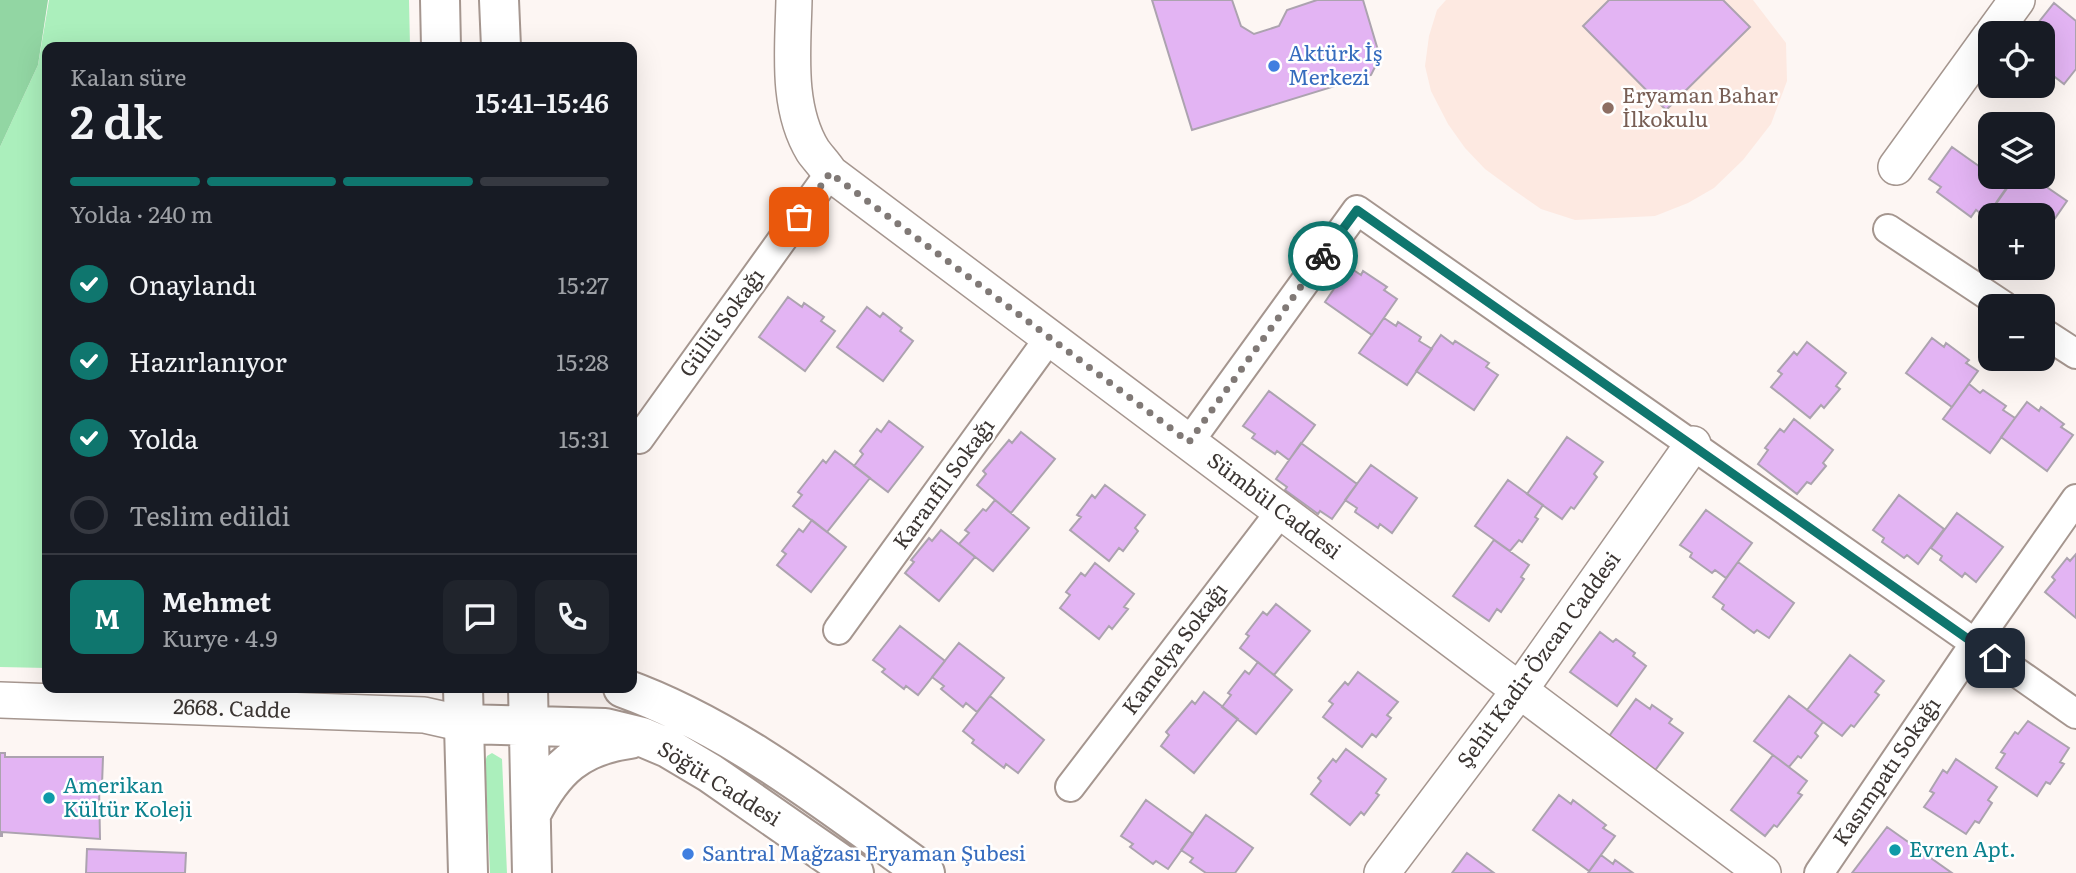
<!DOCTYPE html>
<html lang="tr">
<meta charset="utf-8">
<style>
:root{--surface:#171b24;--page:#20242c;--text:#f1f3f6;--muted:#9ea1a6;--line:#363941;--accent:#0f766e}
body{margin:0;font-family:Literata,serif;background:var(--page);color:var(--text);height:100vh;display:flex;flex-direction:column;font-size:26px;white-space:nowrap}
*{box-sizing:border-box;margin:0}
p{font-size:23px;color:var(--muted)}
.icon{flex:none;width:38px;height:38px;fill:none;stroke:currentColor;stroke-width:2;stroke-linecap:round;stroke-linejoin:round}
.map{position:relative;flex:1;overflow:hidden}
.panel{position:absolute;left:42px;top:42px;width:595px;height:651px;display:flex;flex-direction:column;background:var(--surface);border-radius:14px;box-shadow:0 7px 28px #0002}
.panel>*{flex:none}
.fabs{position:absolute;left:1978px;top:21px;display:grid;gap:14px}
.fabs a{display:grid;place-items:center;width:77px;height:77px;border-radius:14px;background:var(--surface);box-shadow:0 7px 28px #0002;font-size:35px}
.pin{position:absolute;display:grid;place-items:center;width:60px;height:60px;color:#fff;margin:-30px;border-radius:14px;box-shadow:0 4px 10px #0006}
.courier{position:absolute;display:grid;place-items:center;width:70px;height:70px;margin:-35px;border:5px solid #0f766e;border-radius:50%;background:#fff;color:#222;box-shadow:0 2px 9px #0007}
.summary em{font-style:normal;font-weight:600}
.summary div{display:flex;flex-direction:column-reverse}
.summary{display:flex;align-items:center;justify-content:space-between;height:119px;padding:0 28px}
h1{font-size:46px;font-weight:600;line-height:52px}
.bar{display:grid;grid-template-columns:repeat(4,1fr);gap:10px 7px;align-content:center;height:84px;padding:0 28px}
.bar i{height:9px;border-radius:5px;background:var(--line)}
.bar .selected{background:var(--accent)}
.bar p{grid-column:span 4}
.line{display:flex;align-items:center;gap:18px;padding:0 28px;border-top:2px solid var(--line)}
.line div{flex:1}
.round{display:grid;place-items:center;flex:none;width:74px;height:74px;border-radius:14px;background:var(--page)}
ol{padding:0 28px;list-style:none}
li{display:flex;align-items:center;gap:21px;height:77px}
li p{margin-inline-start:auto}
li .icon{padding:7px;border-radius:50%;background:var(--accent);color:#fff;stroke-width:4}
li:last-child{color:var(--muted)}
li i{width:38px;height:38px;border:4px solid var(--line);border-radius:50%}
.map>svg:first-child{display:block}
</style>
<div class="map">
<svg width="2076" height="873" viewBox="0 0 2076 873">
<rect width="100%" height="100%" fill="#fdf6f3"/>
<path fill="#fde9e1" d="M 1446,0 L 1753,0 L 1786,43 L 1787,81 L 1771,124 L 1743,160 L 1714,188 L 1688,203 L 1655,216 L 1575,220 L 1541,209 L 1515,191 L 1485,169 L 1465,148 L 1448,124 L 1431,91 L 1425,66 L 1429,36 L 1437,10 Z"/>
<path fill="#abefbc" d="M 49,0 L 409,0 L 410,47 L 47,47 L 47,668 L 0,667 L 0,147 L 38,65 Z
M 492,753 L 502,759 L 507,873 L 490,873 L 485,762 L 487,756 Z"/>
<path fill="#92d6a3" d="M 0,0 L 48,0 L 38,65 L 0,147 Z"/>
<path fill="#e3b4f3" stroke="#aca3af" stroke-width="2" d="M 1152,0 L 1232,0 L 1241,26 L 1254,34 L 1279,26 L 1287,10 L 1317,0 L 1363,0 L 1380,57 L 1371,75 L 1192,130 Z
M 1609,0 L 1723,0 L 1750,27 L 1666,110 L 1583,26 Z
M 2054,3 L 2076,21 L 2076,69 L 2064,84 L 2042,67 L 2042,33 L 2030,33 Z
M 1952,147 L 1990,174 L 1990,177 L 2007,187 L 1986,217 L 1976,210 L 1971,217 L 1937,192 L 1941,187 L 1929,179 Z
M 2015,177 L 2032,177 L 2067,201 L 2042,237 L 2042,215 L 2006,215 L 2007,212 L 1996,204 Z
M 1349,267 L 1361,275 L 1363,271 L 1387,287 L 1384,290 L 1397,299 L 1372,335 L 1325,302 Z
M 788,297 L 802,307 L 804,303 L 824,317 L 821,321 L 835,331 L 805,371 L 759,337 Z
M 867,307 L 880,317 L 883,313 L 902,328 L 900,331 L 913,341 L 883,381 L 837,347 Z
M 1384,318 L 1396,326 L 1398,322 L 1421,337 L 1419,341 L 1432,349 L 1407,385 L 1359,353 Z
M 1441,335 L 1453,344 L 1455,341 L 1489,363 L 1486,367 L 1498,375 L 1474,410 L 1416,371 Z
M 1932,338 L 1944,347 L 1946,343 L 1969,360 L 1966,363 L 1978,371 L 1952,407 L 1906,373 Z
M 1807,342 L 1846,373 L 1836,386 L 1840,389 L 1824,408 L 1821,405 L 1810,418 L 1771,387 L 1782,374 L 1778,371 L 1794,352 L 1797,355 Z
M 1969,384 L 1980,393 L 1983,390 L 2006,406 L 2003,410 L 2015,418 L 1990,453 L 1943,419 Z
M 1269,391 L 1315,425 L 1289,460 L 1277,451 L 1275,454 L 1252,438 L 1255,434 L 1243,426 Z
M 2027,402 L 2039,411 L 2041,407 L 2064,424 L 2061,427 L 2073,435 L 2047,471 L 2001,437 Z
M 1794,419 L 1833,450 L 1823,463 L 1826,466 L 1811,484 L 1807,482 L 1797,494 L 1758,464 L 1768,450 L 1765,448 L 1780,429 L 1784,432 Z
M 889,421 L 923,447 L 888,492 L 854,466 L 863,454 L 860,451 L 877,429 L 881,432 Z
M 1021,432 L 1055,459 L 1011,513 L 977,485 L 986,474 L 983,471 L 1009,440 L 1012,443 Z
M 1567,437 L 1603,462 L 1594,474 L 1597,477 L 1574,509 L 1571,507 L 1562,519 L 1527,494 Z
M 1301,443 L 1357,484 L 1332,519 L 1320,511 L 1318,514 L 1285,490 L 1287,487 L 1276,479 Z
M 835,451 L 870,478 L 827,532 L 793,506 L 802,495 L 798,492 L 823,460 L 826,463 Z
M 1371,465 L 1417,498 L 1392,533 L 1380,524 L 1378,528 L 1355,512 L 1357,508 L 1345,500 Z
M 1508,480 L 1543,505 L 1535,517 L 1538,519 L 1522,542 L 1519,540 L 1510,551 L 1475,526 Z
M 1105,485 L 1145,515 L 1135,528 L 1138,531 L 1123,551 L 1119,548 L 1109,561 L 1070,530 L 1081,517 L 1077,515 L 1092,495 L 1095,498 Z
M 1899,495 L 1944,529 L 1918,564 L 1907,555 L 1904,558 L 1882,542 L 1884,538 L 1873,530 Z
M 995,500 L 1029,528 L 993,571 L 959,544 L 969,533 L 965,530 L 983,509 L 986,511 Z
M 1706,510 L 1752,543 L 1726,578 L 1715,570 L 1712,573 L 1690,557 L 1692,553 L 1680,545 Z
M 1957,513 L 2003,547 L 1976,582 L 1965,573 L 1962,577 L 1940,560 L 1942,556 L 1931,548 Z
M 812,520 L 846,547 L 811,592 L 777,565 L 786,554 L 782,551 L 799,529 L 803,532 Z
M 941,530 L 975,557 L 939,601 L 905,573 L 914,562 L 911,560 L 929,538 L 932,541 Z
M 1494,540 L 1529,565 L 1521,577 L 1524,579 L 1501,612 L 1497,609 L 1489,621 L 1453,596 Z
M 2076,554 L 2076,618 L 2045,592 L 2055,580 L 2052,577 L 2067,558 L 2070,561 Z
M 1738,562 L 1794,603 L 1769,638 L 1757,630 L 1754,633 L 1722,609 L 1724,605 L 1713,597 Z
M 1095,563 L 1134,594 L 1124,607 L 1128,609 L 1112,629 L 1109,626 L 1099,639 L 1060,608 L 1070,595 L 1066,592 L 1081,573 L 1085,576 Z
M 1276,604 L 1310,631 L 1274,675 L 1240,648 L 1249,636 L 1246,634 L 1263,612 L 1267,615 Z
M 900,626 L 945,661 L 918,695 L 906,686 L 904,689 L 882,672 L 885,669 L 873,660 Z
M 1600,632 L 1613,642 L 1616,639 L 1635,653 L 1633,656 L 1646,666 L 1617,706 L 1570,672 Z
M 959,643 L 1004,678 L 977,712 L 966,703 L 963,707 L 941,689 L 944,686 L 932,677 Z
M 1850,655 L 1884,681 L 1875,692 L 1879,695 L 1854,727 L 1851,725 L 1842,736 L 1807,710 Z
M 1258,662 L 1292,690 L 1256,734 L 1222,707 L 1231,695 L 1228,693 L 1245,671 L 1249,674 Z
M 1358,672 L 1398,702 L 1387,715 L 1391,718 L 1376,737 L 1372,734 L 1362,747 L 1323,717 L 1333,704 L 1329,701 L 1345,682 L 1348,685 Z
M 1204,692 L 1238,719 L 1194,773 L 1161,746 L 1169,735 L 1166,732 L 1192,701 L 1195,704 Z
M 990,696 L 1044,740 L 1018,773 L 1006,764 L 1004,768 L 972,743 L 974,740 L 963,731 Z
M 1789,696 L 1823,722 L 1815,733 L 1818,736 L 1801,758 L 1798,756 L 1789,767 L 1754,741 Z
M 1636,699 L 1650,709 L 1652,705 L 1672,719 L 1669,723 L 1683,733 L 1653,773 L 1607,739 Z
M 2028,721 L 2069,748 L 2060,762 L 2064,764 L 2050,784 L 2046,782 L 2037,796 L 1996,768 L 2005,754 L 2001,752 L 2015,732 L 2018,734 Z
M 1346,749 L 1386,779 L 1376,793 L 1379,795 L 1364,815 L 1361,812 L 1350,825 L 1311,794 L 1321,781 L 1318,778 L 1333,759 L 1336,762 Z
M 0,753 L 5,753 L 5,757 L 103,757 L 102,785 L 99,785 L 100,839 L 2,832 L 2,836 L 0,836 Z
M 1773,755 L 1807,781 L 1798,793 L 1802,795 L 1777,827 L 1774,825 L 1765,836 L 1731,810 Z
M 1956,759 L 1997,787 L 1988,800 L 1992,803 L 1979,823 L 1975,821 L 1966,834 L 1924,807 L 1934,793 L 1930,791 L 1943,770 L 1947,773 Z
M 1559,795 L 1571,804 L 1573,800 L 1606,825 L 1603,828 L 1615,836 L 1589,871 L 1533,830 Z
M 1146,800 L 1193,834 L 1168,869 L 1156,861 L 1153,864 L 1130,847 L 1133,844 L 1121,836 Z
M 1206,815 L 1253,848 L 1235,873 L 1206,873 L 1190,862 L 1193,858 L 1181,850 Z
M 1887,827 L 1952,873 L 1852,873 Z
M 87,849 L 186,853 L 185,873 L 86,873 Z
M 1467,853 L 1494,873 L 1452,873 Z
M 1601,855 L 1613,864 L 1615,860 L 1633,873 L 1588,873 Z"/>
<g fill="none" stroke-linecap="round" stroke-linejoin="round">
<defs>
<path id="minor" d="M 1888,229 L 2004,306
M 2042,332 L 2076,354
M 639,439 L 830,173
M 1189,442 L 1357,210 L 2076,714
M 838,630 L 1050,337
M 1070,787 L 1281,511
M 1819,873 L 1975,643 L 2076,499"/>
<path id="tertiary" d="M 794,0 C 793,49 786,107 813,151 C 818,158 825,165 830,173 L 1763,873
M 1993,33 L 2017,0
M 1896,167 L 1990,37
M 0,700 L 424,715 L 464,724
M 1382,873 L 1519,691 L 1693,444"/>
<path id="secondary" d="M 440,0 L 441,47
M 499,0 L 501,47
M 463,688 L 468,873
M 528,688 L 532,873
M 623,688 C 734,728 830,805 925,873
M 464,724 L 605,728 L 642,737 L 668,748 L 710,773 L 854,873
M 531,814 C 554,769 578,746 630,739"/>
</defs>
<use href="#minor" stroke="#a5968f" stroke-width="32"/>
<use href="#tertiary" stroke="#a5968f" stroke-width="38"/>
<use href="#secondary" stroke="#a5968f" stroke-width="42"/>
<use href="#minor" stroke="#fff" stroke-width="28"/>
<use href="#tertiary" stroke="#fff" stroke-width="35"/>
<use href="#secondary" stroke="#fff" stroke-width="38"/>
</g>
<g fill="none" stroke-linecap="round" stroke-linejoin="round">
<path stroke="#807976" stroke-width="7" stroke-dasharray="0 12.6" d="M 799,217 L 830,173 L 1189,442 L 1323,256"/>
<path stroke="#0f766e" stroke-width="9" d="M 1323,256 L 1357,210 L 1995,658"/>
</g>
<g fill="#3f7fe0" stroke="#fff" stroke-width="2.5">
<circle cx="1274" cy="66" r="7"/>
<circle cx="688" cy="854" r="7"/>
</g>
<circle fill="#8d6e63" stroke="#fff" stroke-width="2.5" cx="1608" cy="108" r="7"/>
<g fill="#0f9aa8" stroke="#fff" stroke-width="2.5">
<circle cx="49" cy="798" r="7"/>
<circle cx="1895" cy="850" r="7"/>
</g>
<g text-anchor="middle" stroke-width="5" stroke-linejoin="round" paint-order="stroke">
<g font-size="21" fill="#366cbe" stroke="#fff" text-anchor="start">
<text x="1288" y="61">Aktürk İş<tspan x="1288" dy="24">Merkezi</tspan></text>
<text x="702" y="861">Santral Mağzası Eryaman Şubesi</text>
</g>
<g font-size="21" fill="#785e54" stroke="#fff" text-anchor="start">
<text x="1622" y="103">Eryaman Bahar<tspan x="1622" dy="24">İlkokulu</tspan></text>
</g>
<g font-size="21" fill="#3c3633" stroke="#fff">
<text transform="translate(722 323) rotate(-54)" y="7">Güllü Sokağı</text>
<text transform="translate(944 484) rotate(-54)" y="7">Karanfil Sokağı</text>
<text transform="translate(1274 506) rotate(37)" y="7">Sümbül Caddesi</text>
<text transform="translate(1175 649) rotate(-53)" y="7">Kamelya Sokağı</text>
<text transform="translate(1539 660) rotate(-54)" y="7">Şehit Kadir Özcan Caddesi</text>
<text transform="translate(232 709) rotate(2)" y="7">2668. Cadde</text>
<text transform="translate(1887 772) rotate(-56)" y="7">Kasımpatı Sokağı</text>
<text transform="translate(719 784) rotate(32)" y="7">Söğüt Caddesi</text>
</g>
<g font-size="21" fill="#0d838f" stroke="#fff" text-anchor="start">
<text x="63" y="793">Amerikan<tspan x="63" dy="24">Kültür Koleji</tspan></text>
<text x="1909" y="857">Evren Apt.</text>
</g>
</g>
</svg>
<div class="fabs">
<a><svg class="icon" aria-label="locate" viewBox="0 0 24 24"><circle cx="12" cy="12" r="6"/><path d="M12 2v4M12 18v4M2 12h4M18 12h4"/></svg></a>
<a><svg class="icon" aria-label="layers" viewBox="0 0 24 24"><path d="M12 4l9 5-9 5-9-5zM3 14l9 5 9-5"/></svg></a>
<a>+</a>
<a>−</a>
</div>
<div class="pin" style="left:799px;top:217px;background:#ea580c"><svg class="icon" aria-label="bag" viewBox="0 0 24 24"><path d="M5 8h14l-1 12H6zM9 8a3 3 0 0 1 6 0"/></svg></div>
<div class="pin" style="left:1995px;top:658px;background:#1f2937"><svg class="icon" aria-label="home" viewBox="0 0 24 24"><path d="M3 11l9-7 9 7M6 9v11h12V9"/></svg></div>
<div class="courier" style="left:1323px;top:256px"><svg class="icon" aria-label="bike" viewBox="0 0 24 24"><circle cx="6" cy="16" r="4"/><circle cx="18" cy="16" r="4"/><path d="M6 16l4-8h5l3 8M10 8l3 8H6M13 5h3"/></svg></div>
<section class="panel">
<div class="summary"><div><h1>2 dk</h1><p>Kalan süre</p></div><em>15:41–15:46</em></div>
<div class="bar"><i class="selected"></i><i class="selected"></i><i class="selected"></i><i></i><p>Yolda · 240 m</p></div>
<ol>
<li><svg class="icon" aria-label="check" viewBox="0 0 24 24"><path d="M5 12l5 5 9-10"/></svg>Onaylandı<p>15:27</p></li>
<li><svg class="icon" aria-label="check" viewBox="0 0 24 24"><path d="M5 12l5 5 9-10"/></svg>Hazırlanıyor<p>15:28</p></li>
<li><svg class="icon" aria-label="check" viewBox="0 0 24 24"><path d="M5 12l5 5 9-10"/></svg>Yolda<p>15:31</p></li>
<li><i></i>Teslim edildi</li>
</ol>
<div class="line" style="height:126px"><b class="round" style="background:var(--accent);color:#fff">M</b><div><b>Mehmet</b><p>Kurye · 4.9</p></div><a class="round"><svg class="icon" aria-label="chat" viewBox="0 0 24 24"><path d="M4 5h16v11H9l-5 4z"/></svg></a><a class="round"><svg class="icon" aria-label="phone" viewBox="0 0 24 24"><path d="M5 4h4l2 5-3 2q2 4 5 5l2-3 5 2v4C11 20 4 13 5 4z"/></svg></a></div>
</section>
</div>
